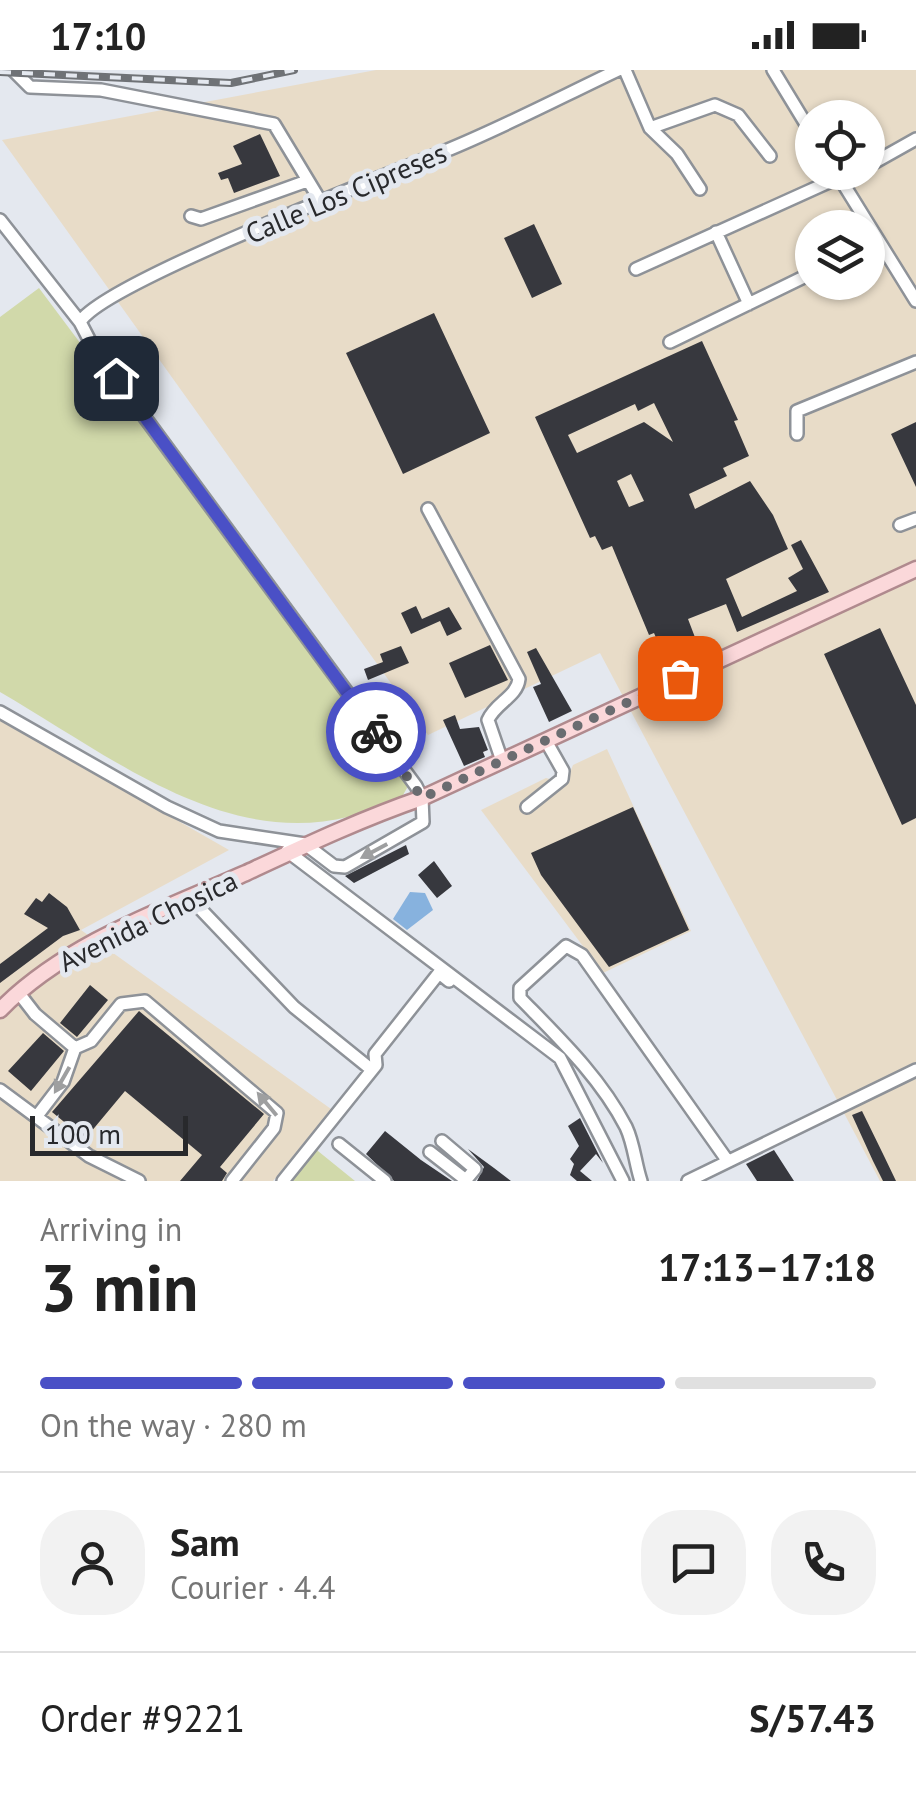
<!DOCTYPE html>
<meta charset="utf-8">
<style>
:root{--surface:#fff;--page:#f2f2f2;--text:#222;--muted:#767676;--line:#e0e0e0;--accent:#4a50c6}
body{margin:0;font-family:"PT Sans",sans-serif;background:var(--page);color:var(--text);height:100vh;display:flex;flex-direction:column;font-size:38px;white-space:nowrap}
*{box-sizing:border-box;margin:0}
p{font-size:32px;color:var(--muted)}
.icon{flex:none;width:55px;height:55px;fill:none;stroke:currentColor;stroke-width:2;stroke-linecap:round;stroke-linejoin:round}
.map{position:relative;height:1111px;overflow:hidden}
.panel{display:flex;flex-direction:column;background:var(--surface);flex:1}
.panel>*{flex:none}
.tools{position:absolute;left:795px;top:30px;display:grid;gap:20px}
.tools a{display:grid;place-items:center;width:90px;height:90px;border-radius:50%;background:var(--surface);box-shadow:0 2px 8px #0004;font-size:50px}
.scale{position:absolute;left:30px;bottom:25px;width:158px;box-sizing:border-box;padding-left:10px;border:5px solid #28292c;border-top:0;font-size:28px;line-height:35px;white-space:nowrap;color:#28292c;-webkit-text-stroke:8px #e4e8ef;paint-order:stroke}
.pin{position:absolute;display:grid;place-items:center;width:85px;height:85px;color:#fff;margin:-42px;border-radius:20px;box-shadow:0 5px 15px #0006}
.courier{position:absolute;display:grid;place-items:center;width:100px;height:100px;margin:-50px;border:8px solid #4a50c6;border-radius:50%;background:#fff;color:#222;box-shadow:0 2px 12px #0007}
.overview em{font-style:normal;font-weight:800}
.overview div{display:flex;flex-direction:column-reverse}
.overview{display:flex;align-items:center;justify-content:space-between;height:170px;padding:0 40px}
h1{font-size:65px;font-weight:800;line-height:75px}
.bar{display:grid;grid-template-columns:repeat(4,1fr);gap:15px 10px;align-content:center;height:120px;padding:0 40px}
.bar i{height:12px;border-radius:8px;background:var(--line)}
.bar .selected{background:var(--accent)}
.bar p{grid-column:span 4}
.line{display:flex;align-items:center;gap:25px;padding:0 40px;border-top:2px solid var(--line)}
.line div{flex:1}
.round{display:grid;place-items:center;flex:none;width:105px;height:105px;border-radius:40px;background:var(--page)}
.status{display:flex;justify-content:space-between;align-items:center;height:70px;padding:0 50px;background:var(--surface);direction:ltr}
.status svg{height:28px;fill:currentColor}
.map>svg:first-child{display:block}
</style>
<div class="status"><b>17:10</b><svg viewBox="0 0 49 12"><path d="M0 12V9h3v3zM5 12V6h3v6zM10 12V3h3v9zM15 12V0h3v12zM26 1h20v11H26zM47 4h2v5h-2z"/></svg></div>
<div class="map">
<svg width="916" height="1111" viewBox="0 0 916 1111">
<rect width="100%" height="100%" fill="#e4e8ef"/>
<path fill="#e8dcc8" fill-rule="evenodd" d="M 376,0 L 916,0 L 916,1111 L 880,1111 L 600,583 L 428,665 L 2,70 ZM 812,48 L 868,48 L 868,102 L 812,102 ZM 812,158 L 868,158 L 868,212 L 812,212 Z
M 0,649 L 229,780 L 81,860 L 331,1039 L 273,1111 L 0,1111 Z
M 607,679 L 691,861 L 603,903 L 481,740 L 546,708 L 557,711 L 569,705 L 573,695 Z"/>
<path fill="#d1d9aa" d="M 39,218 L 405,707 L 407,718 L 403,725 C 256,806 123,693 0,622 L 0,247 Z
M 313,1077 L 355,1111 L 289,1111 Z"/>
<path fill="#87b2de" d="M 410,822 L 425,823 L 433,840 L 407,860 L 393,849 Z"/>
<path fill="#37383e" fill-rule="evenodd" d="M 260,64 L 280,106 L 234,123 L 228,108 L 221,110 L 218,103 L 242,94 L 233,76 Z
M 534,154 L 562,214 L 532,228 L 504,168 Z
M 434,243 L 490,363 L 403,404 L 346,283 Z
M 702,271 L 738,350 L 734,351 L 749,386 L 723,398 L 727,406 L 689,424 L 695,439 L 750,411 L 773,445 L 788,479 L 726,509 L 742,547 L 797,521 L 788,508 L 803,499 L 791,475 L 801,470 L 829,522 L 737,562 L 726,534 L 688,549 L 696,570 L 663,584 L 654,563 L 649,565 L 612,476 L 602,480 L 595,466 L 590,468 L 535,347 ZM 654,333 L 673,372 L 644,352 L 577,383 L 568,365 L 635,334 L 638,341 ZM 631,404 L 644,431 L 629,437 L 617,411 Z
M 916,352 L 916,417 L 891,364 Z
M 416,536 L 422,549 L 449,537 L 462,559 L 447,566 L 440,551 L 411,564 L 401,543 Z
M 880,558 L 916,635 L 916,748 L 902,755 L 824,584 Z
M 490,575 L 508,610 L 465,628 L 449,593 Z
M 401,576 L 409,593 L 368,610 L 364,599 L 383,592 L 380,584 Z
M 536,578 L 572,641 L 549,652 L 533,617 L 541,614 L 527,582 Z
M 455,645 L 460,659 L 479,657 L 488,680 L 483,682 L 485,687 L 464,696 L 443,650 Z
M 633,737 L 689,860 L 609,897 L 541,805 L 531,783 Z
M 406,775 L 409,784 L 354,813 L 345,806 Z
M 434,791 L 452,816 L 437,828 L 418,805 Z
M 49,823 L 67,837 L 80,860 L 63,866 L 0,913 L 0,894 L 48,858 L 24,844 L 36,828 L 42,832 Z
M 90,915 L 108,930 L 77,967 L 60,953 Z
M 139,941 L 264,1044 L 220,1097 L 227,1103 L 222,1111 L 180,1111 L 202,1085 L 125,1021 L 85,1069 L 52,1042 Z
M 43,963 L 64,981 L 31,1021 L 8,1001 Z
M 862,1041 L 884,1086 L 896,1111 L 883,1111 L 873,1091 L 852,1045 Z
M 580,1048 L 603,1093 L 596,1084 L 580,1101 L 592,1111 L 577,1111 L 570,1105 L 574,1094 L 570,1089 L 579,1076 L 568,1056 Z
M 385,1061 L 421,1090 L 452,1111 L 394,1111 L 366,1084 Z
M 468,1079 L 494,1098 L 511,1111 L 477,1111 L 484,1097 Z
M 774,1080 L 794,1111 L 757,1111 L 746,1094 Z"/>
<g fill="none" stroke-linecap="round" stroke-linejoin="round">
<defs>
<path id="minor" d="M 13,0 L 30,17 L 101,20 L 274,54 L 321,132
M 625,0 L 650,58 L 677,84 L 700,119
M 773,0 L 812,64
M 650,58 L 715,35 L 738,45 L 770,86
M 868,96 L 916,69
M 836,102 L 916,231
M 191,146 L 201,149 L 307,111
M 0,150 L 80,252 L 93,277 L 416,716 L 422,728 L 423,752 L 345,797 L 334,796 L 305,774 L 219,761 L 167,737 L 0,642
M 716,162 L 749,234
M 636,199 L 851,102
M 80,252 C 103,213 386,106 445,81 C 504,57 561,27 618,0
M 670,272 L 812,203
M 797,364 L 797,341 L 916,292
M 428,439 L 519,609 C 517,627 495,633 488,650 L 502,691
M 900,455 L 916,449
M 527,737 L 562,709 L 563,701 L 546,671
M 287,781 L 560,988 L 623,1111
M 189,827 L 294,937 L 372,1000
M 18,922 L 35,944 L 75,978
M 0,1020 L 89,1086 L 139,1111
M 37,1046 L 63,1012 L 75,978 L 91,971 L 121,934 L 145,931 L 277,1043 L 274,1058 L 232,1111
M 442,1071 L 475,1099 L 465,1111
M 339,1074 L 385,1111
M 430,1082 L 466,1110
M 283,1111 L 376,995 L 375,984 L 439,903 L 449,911
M 641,1111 C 635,1093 634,1074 626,1057 C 600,1007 559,968 520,928 L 520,918 L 566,876 L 582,885 L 727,1090
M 688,1111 L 916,1000"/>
<path id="major" d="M 0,940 C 66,873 162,840 246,803 C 304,776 361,749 422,728 L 916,499"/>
</defs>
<use href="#minor" stroke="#8e9298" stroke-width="16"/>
<use href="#major" stroke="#b08a8e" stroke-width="19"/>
<use href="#minor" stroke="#fff" stroke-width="11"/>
<use href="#major" stroke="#fbd8da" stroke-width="14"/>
<defs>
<path id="rail" d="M 0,2 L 231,13 L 294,0"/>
</defs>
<use href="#rail" stroke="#6f7276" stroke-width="8"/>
<use href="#rail" stroke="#e4e8ef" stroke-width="4" stroke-dasharray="11" stroke-linecap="butt"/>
</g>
<defs><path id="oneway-solid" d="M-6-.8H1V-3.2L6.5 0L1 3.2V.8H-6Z" transform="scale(2.5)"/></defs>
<g fill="#9e9fa0">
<use href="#oneway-solid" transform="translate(374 781) rotate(152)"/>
<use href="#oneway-solid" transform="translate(62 1010) rotate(120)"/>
<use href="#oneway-solid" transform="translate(267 1034) rotate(-130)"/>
</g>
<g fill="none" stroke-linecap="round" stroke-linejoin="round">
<path stroke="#6a6c70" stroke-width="10" stroke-dasharray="0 18" d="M 376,662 L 422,728 L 680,608"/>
<path stroke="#4a50c6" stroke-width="12" d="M 116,308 L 376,662"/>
</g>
<g text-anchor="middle" stroke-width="10" stroke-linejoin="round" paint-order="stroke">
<g font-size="28" fill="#28292c" stroke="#e4e8ef">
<text transform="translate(346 123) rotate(-23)" y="10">Calle Los Cipreses</text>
<text transform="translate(148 851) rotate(-26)" y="10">Avenida Chosica</text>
</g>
</g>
</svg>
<div class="tools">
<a><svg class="icon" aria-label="locate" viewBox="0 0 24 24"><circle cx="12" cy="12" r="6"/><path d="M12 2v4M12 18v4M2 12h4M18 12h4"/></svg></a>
<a><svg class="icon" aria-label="layers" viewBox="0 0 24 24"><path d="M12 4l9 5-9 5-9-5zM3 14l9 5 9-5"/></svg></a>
</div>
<div class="scale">100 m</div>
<div class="pin" style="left:680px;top:608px;background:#ea580c"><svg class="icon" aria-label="bag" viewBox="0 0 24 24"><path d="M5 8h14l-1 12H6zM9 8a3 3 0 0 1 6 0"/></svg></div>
<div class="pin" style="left:116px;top:308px;background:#1f2937"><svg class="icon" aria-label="home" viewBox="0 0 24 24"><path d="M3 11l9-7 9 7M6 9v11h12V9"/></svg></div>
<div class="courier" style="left:376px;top:662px"><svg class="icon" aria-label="bike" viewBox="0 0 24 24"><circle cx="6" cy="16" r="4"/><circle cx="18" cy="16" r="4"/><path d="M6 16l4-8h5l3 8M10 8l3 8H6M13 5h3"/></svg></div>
</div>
<section class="panel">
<div class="overview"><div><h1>3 min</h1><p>Arriving in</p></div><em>17:13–17:18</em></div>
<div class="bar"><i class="selected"></i><i class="selected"></i><i class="selected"></i><i></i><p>On the way · 280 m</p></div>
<div class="line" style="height:180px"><a class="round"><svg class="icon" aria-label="person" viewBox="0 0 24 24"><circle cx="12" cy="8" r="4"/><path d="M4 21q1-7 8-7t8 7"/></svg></a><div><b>Sam</b><p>Courier · 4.4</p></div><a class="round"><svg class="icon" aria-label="chat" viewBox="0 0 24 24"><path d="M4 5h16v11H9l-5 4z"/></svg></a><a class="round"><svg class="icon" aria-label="phone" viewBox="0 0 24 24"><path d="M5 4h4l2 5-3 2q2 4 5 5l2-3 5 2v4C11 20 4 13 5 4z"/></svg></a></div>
<div class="line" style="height:130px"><div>Order #9221</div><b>S/57.43</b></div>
</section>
